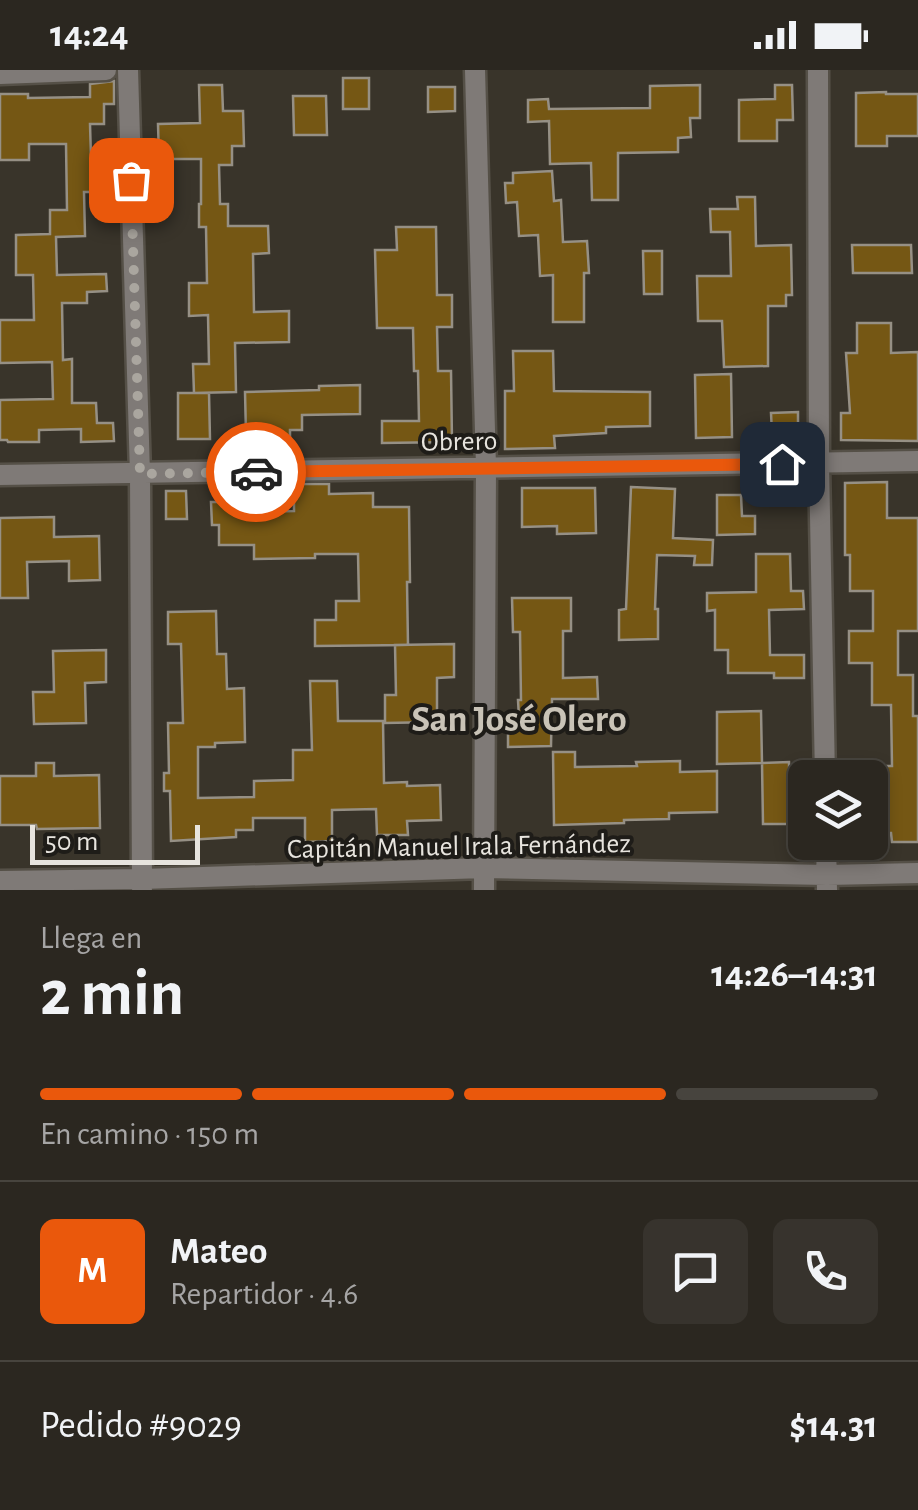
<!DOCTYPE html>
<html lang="es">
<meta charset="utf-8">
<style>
:root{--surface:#2b2720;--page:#37332d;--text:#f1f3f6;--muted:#a6a5a5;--line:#47443e;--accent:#ea580c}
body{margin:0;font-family:"Alegreya Sans",sans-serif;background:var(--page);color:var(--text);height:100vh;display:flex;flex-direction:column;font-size:38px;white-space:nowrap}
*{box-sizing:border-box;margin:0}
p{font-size:32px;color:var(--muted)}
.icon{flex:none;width:55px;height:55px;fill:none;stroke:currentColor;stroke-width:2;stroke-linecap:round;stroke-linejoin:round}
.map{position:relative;height:820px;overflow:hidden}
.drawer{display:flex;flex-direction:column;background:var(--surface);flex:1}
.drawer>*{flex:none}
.buttons{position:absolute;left:788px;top:690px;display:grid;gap:20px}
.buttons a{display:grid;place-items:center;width:100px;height:100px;border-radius:15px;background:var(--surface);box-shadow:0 5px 15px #0003,0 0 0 2px var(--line);font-size:50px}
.scale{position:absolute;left:30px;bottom:25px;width:170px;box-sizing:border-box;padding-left:10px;border:5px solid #e7e4de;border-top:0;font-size:28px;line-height:35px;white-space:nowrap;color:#e7e4de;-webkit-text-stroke:8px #1e1c18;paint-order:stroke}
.pin{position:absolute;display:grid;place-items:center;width:85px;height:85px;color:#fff;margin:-42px;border-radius:20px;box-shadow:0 5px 15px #0006}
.courier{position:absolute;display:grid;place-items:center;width:100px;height:100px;margin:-50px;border:8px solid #ea580c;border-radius:50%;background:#fff;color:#222;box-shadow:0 2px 12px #0007}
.summary em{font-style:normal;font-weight:600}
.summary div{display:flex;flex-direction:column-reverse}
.summary{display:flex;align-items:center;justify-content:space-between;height:170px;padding:0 40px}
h1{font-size:65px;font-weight:600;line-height:75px}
.bar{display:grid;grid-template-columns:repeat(4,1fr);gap:15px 10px;align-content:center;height:120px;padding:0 40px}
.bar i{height:12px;border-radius:8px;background:var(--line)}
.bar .active{background:var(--accent)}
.bar p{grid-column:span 4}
.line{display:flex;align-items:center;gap:25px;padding:0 40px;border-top:2px solid var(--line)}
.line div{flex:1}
.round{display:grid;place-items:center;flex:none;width:105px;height:105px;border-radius:15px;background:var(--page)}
.status{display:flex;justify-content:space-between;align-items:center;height:70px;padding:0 50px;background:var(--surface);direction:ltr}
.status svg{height:28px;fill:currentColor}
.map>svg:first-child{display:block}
</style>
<div class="status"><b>14:24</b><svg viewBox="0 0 49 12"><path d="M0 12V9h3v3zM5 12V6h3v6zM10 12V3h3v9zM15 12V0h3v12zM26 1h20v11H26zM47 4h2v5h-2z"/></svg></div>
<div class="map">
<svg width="918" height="820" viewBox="0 0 918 820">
<rect width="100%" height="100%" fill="#39342a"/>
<path fill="#755714" stroke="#969085" stroke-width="2.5" d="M 343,8 L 369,8 L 369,39 L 343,39 Z
M 114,11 L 114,34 L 104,34 L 104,54 L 90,54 L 92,122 L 84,122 L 85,166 L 56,167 L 57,205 L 106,204 L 107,221 L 87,222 L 87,233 L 62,233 L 63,290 L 72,289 L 72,333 L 96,333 L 97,353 L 113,353 L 114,371 L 81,372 L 81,359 L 39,360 L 39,372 L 8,372 L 7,370 L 0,370 L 0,330 L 53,329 L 52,292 L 0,293 L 0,250 L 34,250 L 33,205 L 16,205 L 16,165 L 50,164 L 50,140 L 67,140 L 66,74 L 29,74 L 29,90 L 0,90 L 0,24 L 28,24 L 28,28 L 90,27 L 90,14 Z
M 199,15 L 222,15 L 223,41 L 243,41 L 244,76 L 232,76 L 232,95 L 219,95 L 220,134 L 228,134 L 228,156 L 268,156 L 269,183 L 253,184 L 254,242 L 289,241 L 289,272 L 235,273 L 236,322 L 194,323 L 193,294 L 209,294 L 208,245 L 189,246 L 189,213 L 207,213 L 206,157 L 199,157 L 199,134 L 201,134 L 201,89 L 159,89 L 158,54 L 200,53 Z
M 700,15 L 700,48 L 690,48 L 691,67 L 678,68 L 678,82 L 618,83 L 618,130 L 592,130 L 591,93 L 550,94 L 549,51 L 528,52 L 528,30 L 548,29 L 549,39 L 650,38 L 650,16 Z
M 775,15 L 792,15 L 793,50 L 777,50 L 777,71 L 739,71 L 739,30 L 775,29 Z
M 428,17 L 455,17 L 455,41 L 428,42 Z
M 886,22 L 886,24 L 918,24 L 918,66 L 887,66 L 887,76 L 856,76 L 856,23 Z
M 293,26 L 326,26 L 327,65 L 294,65 Z
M 552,101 L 554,131 L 561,130 L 563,172 L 587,171 L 589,203 L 584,203 L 584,252 L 553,252 L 553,205 L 540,206 L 538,165 L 519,166 L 517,132 L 506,133 L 505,113 L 513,113 L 513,103 Z
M 737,127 L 755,127 L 756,176 L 791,175 L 792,225 L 786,225 L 786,236 L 768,236 L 768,296 L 724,297 L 722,251 L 698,251 L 697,206 L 731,206 L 730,162 L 711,162 L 710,139 L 738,139 Z
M 396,157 L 436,157 L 437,225 L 452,225 L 452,257 L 437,257 L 438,301 L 451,301 L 452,372 L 382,373 L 382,351 L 419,351 L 418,301 L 414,301 L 413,258 L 377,258 L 375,180 L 397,180 Z
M 852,175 L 911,175 L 912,203 L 853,203 Z
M 643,181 L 662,181 L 662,224 L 644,224 Z
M 857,253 L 891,253 L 891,283 L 918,282 L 918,371 L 841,370 L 841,343 L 850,343 L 846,283 L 857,283 Z
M 513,281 L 553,281 L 554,321 L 650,322 L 650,356 L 606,357 L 606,363 L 554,366 L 555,378 L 505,379 L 505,321 L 514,321 Z
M 731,304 L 732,367 L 696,368 L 695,305 Z
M 360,315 L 360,344 L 302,345 L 302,360 L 290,360 L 290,372 L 263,373 L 263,364 L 246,364 L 245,322 L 319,320 L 319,316 Z
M 178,323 L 209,323 L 210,369 L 178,369 Z
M 798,342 L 798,364 L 772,364 L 771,343 Z
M 887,412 L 887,448 L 918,448 L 918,561 L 898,561 L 898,605 L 913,605 L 913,646 L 918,646 L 918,772 L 892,772 L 891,763 L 870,763 L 870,696 L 892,696 L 891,635 L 872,635 L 872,593 L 849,593 L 849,561 L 873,561 L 873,521 L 850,521 L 850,485 L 845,485 L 845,413 Z
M 294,414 L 329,414 L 329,424 L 373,423 L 373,437 L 409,437 L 410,512 L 407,512 L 408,575 L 315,576 L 315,550 L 336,550 L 336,531 L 359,531 L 358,484 L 315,484 L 315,488 L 254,489 L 254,475 L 219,475 L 219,455 L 212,455 L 211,432 L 253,432 L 254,442 L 294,441 Z
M 631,417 L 675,419 L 673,468 L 713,470 L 712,495 L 694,495 L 695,486 L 657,485 L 655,539 L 658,539 L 658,569 L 619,570 L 619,540 L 626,539 Z
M 522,418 L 595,418 L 596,463 L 557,464 L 557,456 L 522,457 Z
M 166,421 L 186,421 L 187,449 L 166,449 Z
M 717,425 L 741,425 L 742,446 L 755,446 L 755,464 L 717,465 Z
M 54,447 L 54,467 L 99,466 L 100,510 L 69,511 L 69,491 L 27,492 L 28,528 L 0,528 L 0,448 Z
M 756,484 L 790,484 L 791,521 L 803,521 L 804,539 L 769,540 L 770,585 L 804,585 L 804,608 L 774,608 L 774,603 L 728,603 L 728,580 L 715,580 L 715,540 L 707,541 L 707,523 L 756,522 Z
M 512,528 L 571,528 L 571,561 L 563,561 L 563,608 L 597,607 L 598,629 L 552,629 L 551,676 L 508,677 L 508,648 L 519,648 L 518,630 L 521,630 L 520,562 L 513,562 Z
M 216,541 L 217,584 L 226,584 L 227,619 L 244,618 L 245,672 L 215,673 L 215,677 L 198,677 L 198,728 L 254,727 L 254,711 L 293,710 L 293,680 L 312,680 L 310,611 L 337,611 L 338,651 L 383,651 L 384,713 L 407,712 L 407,716 L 440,715 L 441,750 L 407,751 L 408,765 L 377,765 L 376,739 L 332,740 L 332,771 L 305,772 L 305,748 L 253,748 L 253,760 L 236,760 L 236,767 L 171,771 L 170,721 L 164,721 L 164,703 L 169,703 L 168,653 L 183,653 L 181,574 L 168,574 L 168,542 Z
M 454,574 L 454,607 L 437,608 L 437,652 L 385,653 L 385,625 L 396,625 L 395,575 Z
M 106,580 L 106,612 L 85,613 L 86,653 L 34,654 L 33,622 L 54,622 L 53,581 Z
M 761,641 L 762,693 L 717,694 L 717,642 Z
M 553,682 L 575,682 L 575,697 L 637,696 L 636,692 L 680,691 L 680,702 L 717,701 L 717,742 L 669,743 L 669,749 L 624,750 L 624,753 L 554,755 Z
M 789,692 L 790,754 L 763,754 L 762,693 Z
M 36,693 L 54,693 L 54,706 L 99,705 L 100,758 L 37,759 L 36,755 L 0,755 L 0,706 L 36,706 Z"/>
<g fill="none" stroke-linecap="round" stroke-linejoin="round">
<defs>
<path id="minor" d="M 128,0 L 140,404 L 142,818
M 475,0 L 486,397 L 484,820
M 818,0 L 819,394 L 825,708
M 0,4 L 106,0
M 0,405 L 918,391
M 826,772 L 827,820
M 0,811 L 142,809 L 484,798 L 827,805 L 918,803"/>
</defs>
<use href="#minor" stroke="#555047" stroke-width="25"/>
<use href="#minor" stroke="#7f7a77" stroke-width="20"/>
</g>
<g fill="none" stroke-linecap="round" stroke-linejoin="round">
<path stroke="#aaa69f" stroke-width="10" stroke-dasharray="0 18" d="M 131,110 L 140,404 L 256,402"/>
<path stroke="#ea580c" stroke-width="12" d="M 256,402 L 782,394"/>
</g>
<g text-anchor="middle" stroke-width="8" stroke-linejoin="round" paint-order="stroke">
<g font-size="28" fill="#e7e4de" stroke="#1e1c18">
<text transform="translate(459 370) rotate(-1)" y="10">Obrero</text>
<text transform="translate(459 775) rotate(-1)" y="10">Capitán Manuel Irala Fernández</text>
</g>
<g font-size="38" font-weight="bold" fill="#c9c3b7" stroke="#1e1c18">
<text x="519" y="661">San José Olero</text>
</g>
</g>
</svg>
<div class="buttons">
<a><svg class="icon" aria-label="layers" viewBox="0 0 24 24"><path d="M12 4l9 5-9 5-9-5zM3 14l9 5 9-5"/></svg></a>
</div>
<div class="scale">50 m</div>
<div class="pin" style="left:131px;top:110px;background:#ea580c"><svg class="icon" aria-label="bag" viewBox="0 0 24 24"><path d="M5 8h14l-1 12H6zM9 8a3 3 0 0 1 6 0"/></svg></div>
<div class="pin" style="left:782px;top:394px;background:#1f2937"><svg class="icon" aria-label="home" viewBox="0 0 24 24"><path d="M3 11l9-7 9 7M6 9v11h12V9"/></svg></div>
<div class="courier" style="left:256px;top:402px"><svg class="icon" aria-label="car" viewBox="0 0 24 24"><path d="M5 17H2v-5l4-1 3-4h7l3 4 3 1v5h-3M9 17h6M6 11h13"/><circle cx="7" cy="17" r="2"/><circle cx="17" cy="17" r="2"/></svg></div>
</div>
<section class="drawer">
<div class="summary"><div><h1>2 min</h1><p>Llega en</p></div><em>14:26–14:31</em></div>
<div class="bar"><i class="active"></i><i class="active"></i><i class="active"></i><i></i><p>En camino · 150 m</p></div>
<div class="line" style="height:180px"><b class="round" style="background:var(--accent);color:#fff">M</b><div><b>Mateo</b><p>Repartidor · 4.6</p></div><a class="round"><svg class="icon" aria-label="chat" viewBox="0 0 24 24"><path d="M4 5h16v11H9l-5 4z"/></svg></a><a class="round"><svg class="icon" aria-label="phone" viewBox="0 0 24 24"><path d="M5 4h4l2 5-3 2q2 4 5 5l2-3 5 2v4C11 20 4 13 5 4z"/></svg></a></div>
<div class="line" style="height:130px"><div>Pedido #9029</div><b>$14.31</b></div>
</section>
